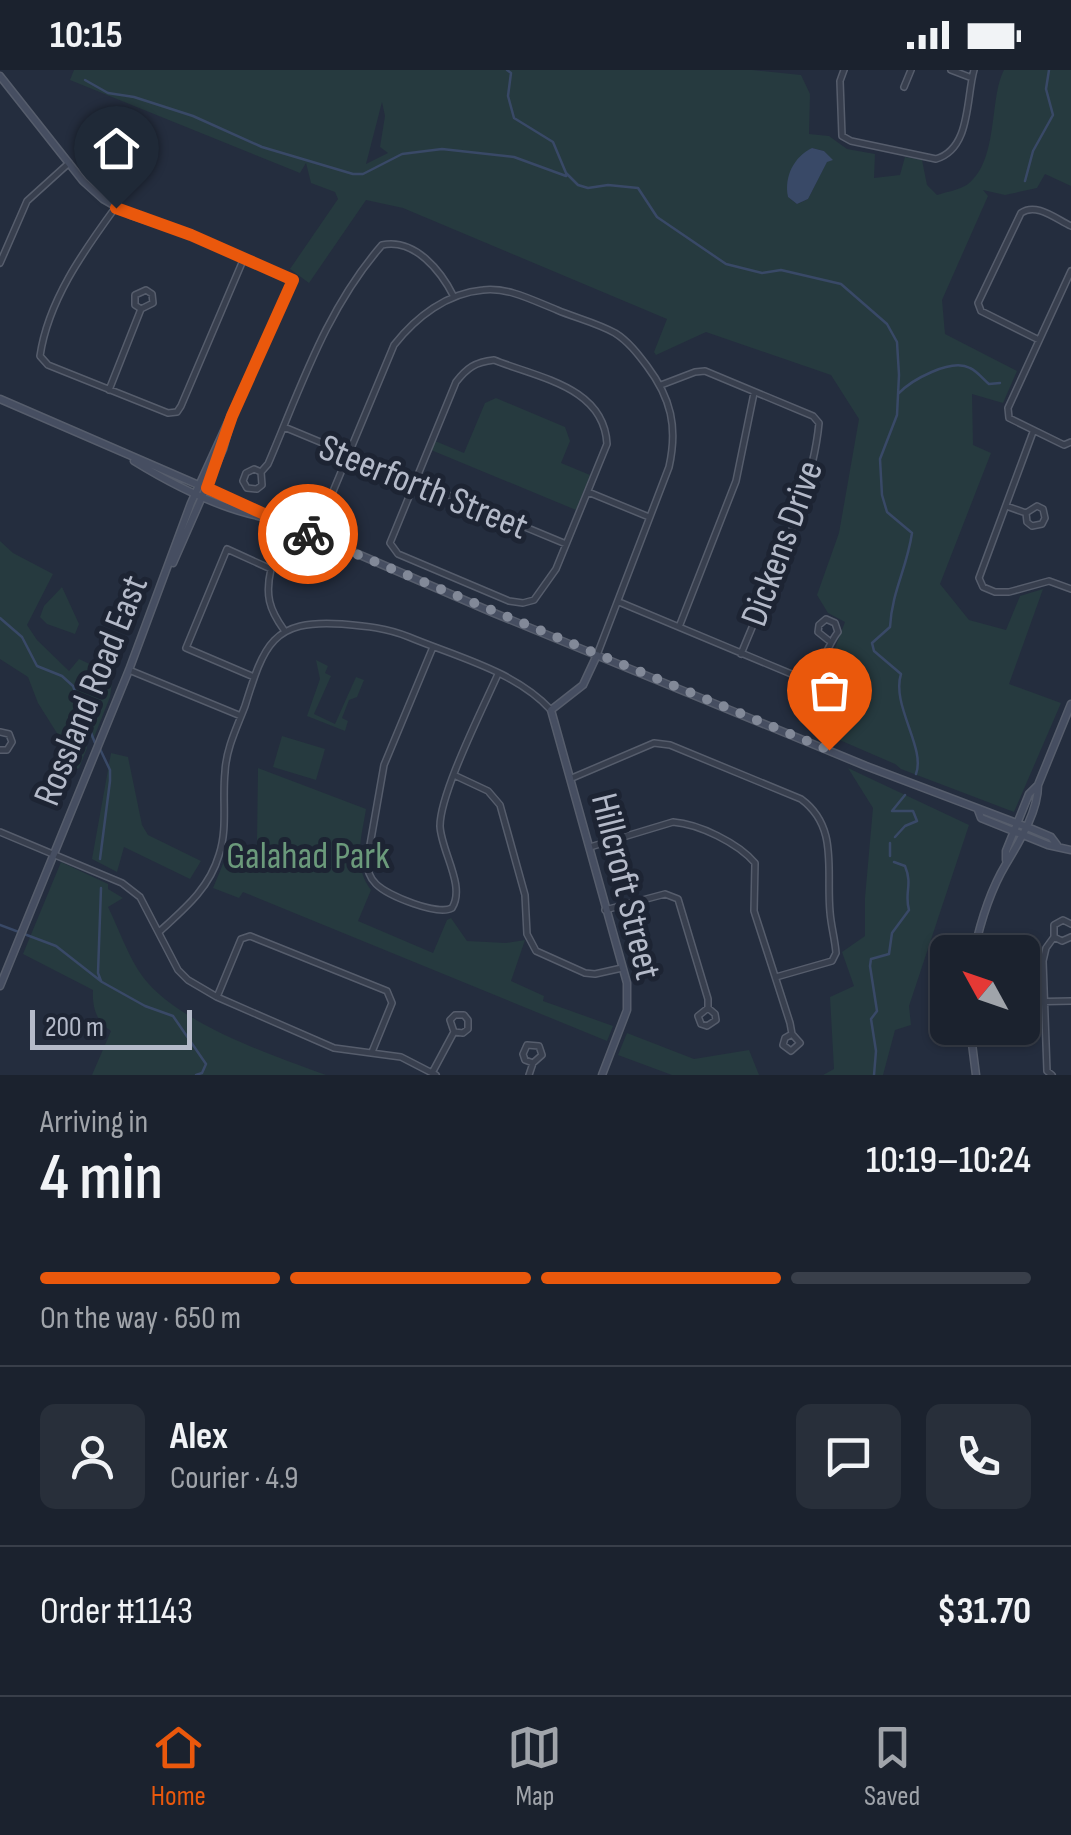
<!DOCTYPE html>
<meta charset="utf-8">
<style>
:root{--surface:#1b222e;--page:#282f3a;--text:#f1f3f6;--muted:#a0a4aa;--line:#393f4a;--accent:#ea580c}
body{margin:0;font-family:"Sofia Sans Condensed",sans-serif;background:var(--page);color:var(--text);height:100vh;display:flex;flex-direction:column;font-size:38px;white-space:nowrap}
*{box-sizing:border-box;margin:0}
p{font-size:32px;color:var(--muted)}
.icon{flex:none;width:55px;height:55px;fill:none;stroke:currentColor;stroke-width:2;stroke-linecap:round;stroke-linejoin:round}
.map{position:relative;height:1005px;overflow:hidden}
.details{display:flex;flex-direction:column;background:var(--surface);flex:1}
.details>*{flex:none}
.needle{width:65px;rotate:310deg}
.fabs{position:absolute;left:930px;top:865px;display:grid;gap:20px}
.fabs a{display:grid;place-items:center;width:110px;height:110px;border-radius:15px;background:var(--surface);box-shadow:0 2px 8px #0004,0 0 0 2px var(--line);font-size:50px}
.scale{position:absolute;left:30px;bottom:25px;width:162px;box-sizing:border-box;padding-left:10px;border:5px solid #b4bac9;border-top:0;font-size:28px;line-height:35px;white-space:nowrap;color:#b4bac9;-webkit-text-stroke:8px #1d2433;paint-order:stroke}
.pin{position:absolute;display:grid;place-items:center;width:85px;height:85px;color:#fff;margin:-102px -42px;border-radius:50% 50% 50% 0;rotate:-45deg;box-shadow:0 0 10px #0007}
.pin .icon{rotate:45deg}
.courier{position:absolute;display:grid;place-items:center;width:100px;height:100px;margin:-50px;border:8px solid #ea580c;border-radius:50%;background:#fff;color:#222;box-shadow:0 2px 12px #0007}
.head em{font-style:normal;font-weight:600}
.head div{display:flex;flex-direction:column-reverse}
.head{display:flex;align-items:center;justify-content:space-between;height:170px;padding:0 40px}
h1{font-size:65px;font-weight:600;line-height:75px}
.bar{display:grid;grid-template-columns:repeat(4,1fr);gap:15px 10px;align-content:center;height:120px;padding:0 40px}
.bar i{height:12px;border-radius:8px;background:var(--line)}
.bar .selected{background:var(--accent)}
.bar p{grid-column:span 4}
.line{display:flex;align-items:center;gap:25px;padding:0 40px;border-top:2px solid var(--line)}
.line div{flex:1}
.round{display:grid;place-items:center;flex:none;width:105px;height:105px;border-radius:15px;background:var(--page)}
.status{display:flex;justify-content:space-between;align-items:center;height:70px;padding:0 50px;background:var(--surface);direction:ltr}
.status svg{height:28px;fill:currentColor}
.menu{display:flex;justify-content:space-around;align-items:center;height:140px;border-top:2px solid var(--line);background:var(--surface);font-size:28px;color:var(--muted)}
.menu a{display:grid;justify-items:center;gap:5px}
.menu .selected{color:var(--accent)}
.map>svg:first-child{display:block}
</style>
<div class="status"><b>10:15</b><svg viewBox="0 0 49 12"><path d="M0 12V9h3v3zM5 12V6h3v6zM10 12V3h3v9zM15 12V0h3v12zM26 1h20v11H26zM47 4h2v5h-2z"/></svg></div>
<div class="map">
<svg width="1071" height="1005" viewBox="0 0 1071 1005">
<rect width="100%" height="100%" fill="#242d3e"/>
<path fill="#263a3f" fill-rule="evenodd" d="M 74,0 L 752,0 L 801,5 L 810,24 L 809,64 L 829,66 L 847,79 L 875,84 L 874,108 L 900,105 L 905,87 L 922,90 L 927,115 L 937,125 C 946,122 960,120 968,114 C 999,90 989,28 1004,0 L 1071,0 L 1071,116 L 1045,104 L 1037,118 L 1005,125 L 983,120 L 988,126 L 942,230 L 945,264 L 1017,301 L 1003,333 L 972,324 L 973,375 L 991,383 L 940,514 L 969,550 L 1006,560 L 1020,526 L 1043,519 L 1009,614 L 1061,633 L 1014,742 L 901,699 L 895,694 L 798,652 L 824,649 L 853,626 L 827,599 L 845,552 L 828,543 L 817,525 L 839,463 L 859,349 L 831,305 L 706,262 L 656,285 L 654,282 L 667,249 L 403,138 L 366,130 L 309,213 L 290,199 L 338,129 L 335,122 L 311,113 L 306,93 L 300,103 L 70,10 ZM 382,32 L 385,46 L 380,77 L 388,83 L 366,94 ZM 812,78 L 824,81 L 829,87 L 808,129 L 797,134 L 788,127 C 788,99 791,95 812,78 Z
M 496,328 L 565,357 L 570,371 L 561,393 L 590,405 L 576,440 L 431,380 L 435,371 L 464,383 L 485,333 Z
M 0,471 L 13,483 L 53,504 L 27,555 L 37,570 L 69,601 L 79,589 L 113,605 L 110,627 L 93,670 L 76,654 L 60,668 L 38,633 L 28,607 L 0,589 Z
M 62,517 L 79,554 L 75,564 L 47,554 L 40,547 L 44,536 Z
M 316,590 L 328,596 L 325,603 L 331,606 L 314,644 L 335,654 L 356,607 L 364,610 L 357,627 L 349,630 L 342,648 L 348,651 L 345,661 L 307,646 L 320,609 Z
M 282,666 L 325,679 L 316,710 L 273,697 Z
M 86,675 L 87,678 L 79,698 L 68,704 L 59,694 L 64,687 Z
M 111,683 L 128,687 L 142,755 L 148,765 L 201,791 L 190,809 L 124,777 L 117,802 L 92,789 Z
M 258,698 L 366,739 C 362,766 352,795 371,820 L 358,851 L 433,883 L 447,850 L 451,848 L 467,871 L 506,873 L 525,870 L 511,911 L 544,926 L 543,931 L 613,956 L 607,971 L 243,822 L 239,828 L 213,818 L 228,782 L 252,791 L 257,772 Z
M 848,698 L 969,755 L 909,936 L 911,955 L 895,960 L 883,1005 L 823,1005 L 834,999 L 830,927 L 854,916 L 842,882 L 865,866 L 865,828 L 873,738 Z
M 61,792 L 108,814 L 108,819 L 123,828 L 108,837 C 119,859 128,887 143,907 C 177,953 273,986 326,1005 L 92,1005 L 111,961 C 96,952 92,936 93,920 L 23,884 Z
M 627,963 L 694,989 L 749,980 L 759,1005 L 672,1005 L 618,985 Z"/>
<path fill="#394967" d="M 812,78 L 824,81 L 833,90 L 827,92 L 808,129 L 797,134 L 788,127 C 784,106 794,87 812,78 Z"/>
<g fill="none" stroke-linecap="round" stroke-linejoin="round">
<path stroke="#394967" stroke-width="2.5" d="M 507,0 L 511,3 L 508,26 L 514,48 L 553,72 L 566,103 L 578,115 L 588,118 L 608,115 L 638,118 L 657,147 L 726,194 L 762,203 L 781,200 L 841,214 L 887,254 L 897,272 L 899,305 L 897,345 L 880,389 L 882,425 L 887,442 L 912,463 C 907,498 892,521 890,557 L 872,573 L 874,581 L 901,604 C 891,635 926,678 916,704
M 85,10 L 108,23 L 134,27 L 193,46 L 262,77 L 353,104 L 363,104 L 402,84 L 442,79 L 514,87 L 566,106
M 1025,111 L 1033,81 L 1053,45 L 1046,19 L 1049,0
M 898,324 C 911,310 951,288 970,298 C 977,301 983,309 989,314 L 1000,313
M 0,548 L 22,567 L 37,596 L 62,606 L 73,616 L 95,673
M 895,767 L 905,756 L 917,751 L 913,741 L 892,741 L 905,725
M 890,786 L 890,773
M 100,789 L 110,711 L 110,700 L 100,679
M 101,818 L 98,903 L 101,911
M 0,855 L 56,876 L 102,912 L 145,936 L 173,946 L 206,994 L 202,1003 L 196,1005
M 874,1005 L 876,981 L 871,949 L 877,941 L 870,896 L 871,889 L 889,884 L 892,863 L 909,840 C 904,823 913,815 905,796 L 894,792"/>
<defs>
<path id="street" d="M 844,0 L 840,11 L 842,66 L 851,71 L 936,89 C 971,79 966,28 974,0
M 951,0 L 972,8
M 904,17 L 911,0
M 115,138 C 83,182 48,231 40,286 L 48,295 L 168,343 L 177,342 L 181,336 L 244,188
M 0,193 L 27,131 L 69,93
M 1071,201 L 1008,338 L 1009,348 L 1064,375 L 1071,372
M 1039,270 L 981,241 L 978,233 L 1021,143 C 1036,132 1056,149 1071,156
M 494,290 C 539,308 604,317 607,374 L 556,499 L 534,530 L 523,533 L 509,531 L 398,484 L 390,473 L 456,312 C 467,298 475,292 494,290 Z
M 661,315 L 695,302 L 705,301 L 813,346 L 819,353 C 812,427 769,515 741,584
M 109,320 L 141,239 L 135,235 L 135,225 L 146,220 L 152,224 L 153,233 L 141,239
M 284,357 L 566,474
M 1033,362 L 979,508 L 983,517 L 995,522 L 1009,522 L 1049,511 L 1071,519
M 261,402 L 262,415 L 257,419 L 247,418 L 243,411 L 246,403 L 254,399 L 261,402 L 268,394 C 301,317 326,239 382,175 C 415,168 441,201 454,227
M 588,422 L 649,447
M 1006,436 L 1026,443 L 1027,452 L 1032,456 L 1042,454 L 1045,448 L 1043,439 L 1037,436 L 1026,443
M 314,467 L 394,275 C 416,247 447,223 483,220 C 509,217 534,231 557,240 C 576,248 597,253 615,263 C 628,271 638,284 647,296 C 671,328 678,357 669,397 L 597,585
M 619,532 L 801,608 C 822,603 827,575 838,562 L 835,553 L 826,549 L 819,555 L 818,562 L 828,570
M 679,557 L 736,411 L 754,323
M 433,577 L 384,695 L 367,792 C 368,801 369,807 376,814 C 388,826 438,846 452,838 C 466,816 441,781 440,756 C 440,723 483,638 498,604
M 129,600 L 241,646
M 254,607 L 186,578 L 227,479 L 271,499 C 265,525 269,539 284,560
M 0,662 L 9,664 L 12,672 L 7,680 L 0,680
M 456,706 L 488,721 L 500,735 L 525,825 L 527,864 L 536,881 L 585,903 L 595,904 L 622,898
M 572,708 L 654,673 L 670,675 L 801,729 C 839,757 826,800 830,842 C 831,856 835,869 836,883 L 832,891 L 776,907
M 0,762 L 122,813 L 140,827 L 178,900 L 188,910 L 217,927 L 334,978 L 401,987 L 436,1005
M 590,777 L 673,752 C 699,754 738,773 755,793 L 754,841 L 790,953 L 792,964 L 785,968 L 783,975 L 791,981 L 800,973 L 792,964
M 605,840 L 665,824 L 678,829 L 708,929 L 708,938 L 698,946 L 701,954 L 707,956 L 716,950 L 715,944 L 708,938
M 159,862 C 184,839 209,819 219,785 C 228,758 222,730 225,702 C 226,679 237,657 245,636 C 264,575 272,549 342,554 C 366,556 387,558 409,567 C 457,587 515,601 551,640
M 1054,867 L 1062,871 L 1071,867
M 217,927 L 241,869 L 250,866 L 387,921 L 392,933 L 372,982
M 1022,932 L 1071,931
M 432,1003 L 454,962 L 450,950 L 455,945 L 464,945 L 468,950 L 468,959 L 463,963 L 454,962
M 529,1005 L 533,993 L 542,985 L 539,976 L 527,975 L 523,984 L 525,990 L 533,993
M 1052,1005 L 1047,1001 L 1043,891 L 1046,878 L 1054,867 L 1054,855 L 1063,850 L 1071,854"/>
<path id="secondary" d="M 0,6 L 83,111 L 103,129 L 131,145 L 191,165 L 293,210 L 191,433 L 129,600 L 0,916
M 0,329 L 494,543 L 866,696 L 1032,759 L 1051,767 L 1057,775
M 134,391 C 173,415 218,438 263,447
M 173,493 L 223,379 L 229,357
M 597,585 L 583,615 L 551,640 L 627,913 L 627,940 L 602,1005
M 978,740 L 981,748 L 1048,775 L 1071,780
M 1006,790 L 1006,781 L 1029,724 L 1037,716
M 974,882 C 980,854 991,819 1006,794 C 1019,772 1038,742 1038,715 L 1071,634
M 970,958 L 976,1005"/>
</defs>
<use href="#street" stroke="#565d6c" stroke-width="8"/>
<use href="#secondary" stroke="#565d6c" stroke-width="9"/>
<use href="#street" stroke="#383f4e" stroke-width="5"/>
<use href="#secondary" stroke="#464e61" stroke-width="6"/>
</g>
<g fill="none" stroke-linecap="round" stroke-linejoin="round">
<path stroke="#828998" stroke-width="10" stroke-dasharray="0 18" d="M 308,464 L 829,680"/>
<path stroke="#ea580c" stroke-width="12" d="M 116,138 L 191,165 L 293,210 L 232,346 L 207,418 L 308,464"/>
</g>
<g text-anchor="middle" stroke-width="10" stroke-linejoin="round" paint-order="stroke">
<g font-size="38" fill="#b4bac9" stroke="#1d2433">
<text transform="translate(424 416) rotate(22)" y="13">Steerforth Street</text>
<text transform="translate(781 473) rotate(-70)" y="13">Dickens Drive</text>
<text transform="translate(90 620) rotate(-68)" y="13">Rossland Road East</text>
<text transform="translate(627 816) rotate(76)" y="13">Hillcroft Street</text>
</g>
<g font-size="38" fill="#6b9a7b" stroke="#1d2433">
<text x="308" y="798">Galahad Park</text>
</g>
</g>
</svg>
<div class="fabs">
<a><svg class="needle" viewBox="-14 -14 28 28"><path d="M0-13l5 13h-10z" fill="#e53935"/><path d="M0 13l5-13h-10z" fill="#a0a4aa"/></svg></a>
</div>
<div class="scale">200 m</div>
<div class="pin" style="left:829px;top:680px;background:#ea580c"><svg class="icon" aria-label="bag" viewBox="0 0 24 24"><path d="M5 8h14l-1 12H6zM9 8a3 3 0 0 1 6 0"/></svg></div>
<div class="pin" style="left:116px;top:138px;background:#1f2937"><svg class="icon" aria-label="home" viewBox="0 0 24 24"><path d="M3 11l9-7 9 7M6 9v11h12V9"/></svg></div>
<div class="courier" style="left:308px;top:464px"><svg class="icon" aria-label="bike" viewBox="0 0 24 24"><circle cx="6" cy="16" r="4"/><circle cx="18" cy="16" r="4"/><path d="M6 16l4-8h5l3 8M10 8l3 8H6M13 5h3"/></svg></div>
</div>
<section class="details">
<div class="head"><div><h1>4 min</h1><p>Arriving in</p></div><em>10:19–10:24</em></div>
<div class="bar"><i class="selected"></i><i class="selected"></i><i class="selected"></i><i></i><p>On the way · 650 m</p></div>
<div class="line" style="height:180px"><a class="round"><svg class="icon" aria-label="person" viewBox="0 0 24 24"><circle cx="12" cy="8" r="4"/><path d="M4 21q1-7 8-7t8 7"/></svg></a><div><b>Alex</b><p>Courier · 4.9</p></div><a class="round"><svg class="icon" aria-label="chat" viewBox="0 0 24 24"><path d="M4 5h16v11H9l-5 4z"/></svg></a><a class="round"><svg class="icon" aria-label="phone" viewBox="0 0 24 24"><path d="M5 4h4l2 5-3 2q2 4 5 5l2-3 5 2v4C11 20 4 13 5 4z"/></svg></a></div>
<div class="line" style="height:130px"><div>Order #1143</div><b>$31.70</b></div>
</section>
<nav class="menu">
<a class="selected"><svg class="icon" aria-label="home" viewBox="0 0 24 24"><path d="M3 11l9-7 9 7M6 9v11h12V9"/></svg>Home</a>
<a><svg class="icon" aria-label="map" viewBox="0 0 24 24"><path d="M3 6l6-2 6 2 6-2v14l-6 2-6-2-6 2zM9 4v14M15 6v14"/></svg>Map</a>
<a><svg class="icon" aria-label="saved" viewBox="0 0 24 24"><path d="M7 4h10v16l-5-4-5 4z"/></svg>Saved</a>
</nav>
